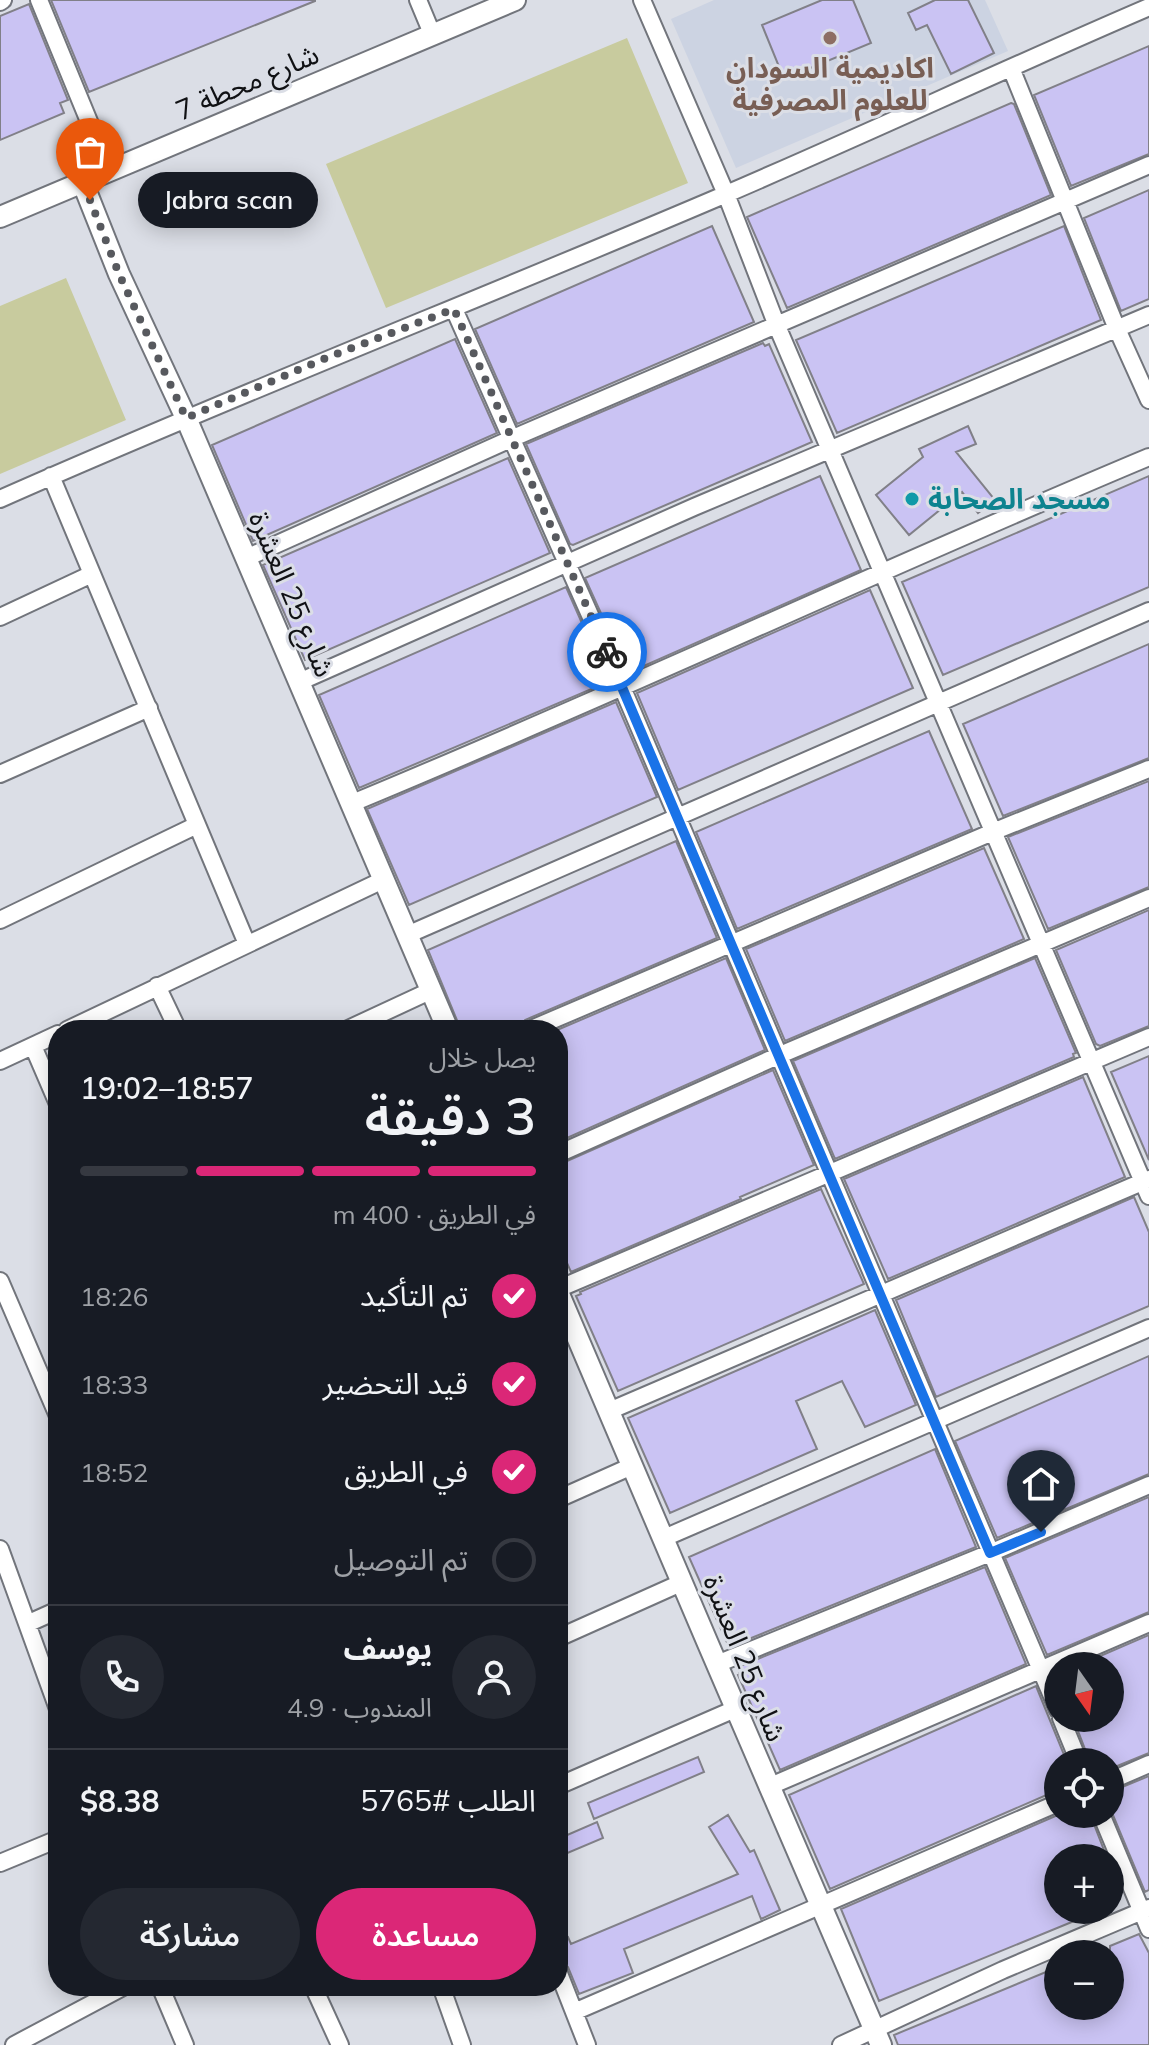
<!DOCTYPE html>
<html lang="ar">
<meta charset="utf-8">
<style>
:root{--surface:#171b24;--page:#242831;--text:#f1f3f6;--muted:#9ea1a6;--line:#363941;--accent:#db2777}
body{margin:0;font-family:Mulish,"Noto Sans Arabic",sans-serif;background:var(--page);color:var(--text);direction:rtl;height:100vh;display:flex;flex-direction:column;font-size:30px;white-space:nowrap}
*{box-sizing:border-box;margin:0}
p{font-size:26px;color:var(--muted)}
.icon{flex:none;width:44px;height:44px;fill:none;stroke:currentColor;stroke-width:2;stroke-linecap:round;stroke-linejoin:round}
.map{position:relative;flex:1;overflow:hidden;direction:ltr}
.side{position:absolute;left:48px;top:1020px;width:520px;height:976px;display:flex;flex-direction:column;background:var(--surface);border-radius:32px;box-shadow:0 4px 20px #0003;direction:rtl}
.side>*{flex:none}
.needle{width:52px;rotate:166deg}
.buttons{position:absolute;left:1044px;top:1652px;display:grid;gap:16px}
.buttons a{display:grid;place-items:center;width:80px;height:80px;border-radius:50%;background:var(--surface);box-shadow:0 4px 20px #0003;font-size:40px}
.pin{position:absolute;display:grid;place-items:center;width:68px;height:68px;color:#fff;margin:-82px -34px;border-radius:50% 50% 50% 0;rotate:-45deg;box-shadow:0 0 8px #0007}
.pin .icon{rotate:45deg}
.courier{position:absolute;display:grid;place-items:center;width:80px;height:80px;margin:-40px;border:6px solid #1a73e8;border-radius:50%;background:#fff;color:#222;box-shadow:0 2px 10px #0007}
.bubble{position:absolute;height:56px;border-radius:28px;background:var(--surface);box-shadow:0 4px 20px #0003;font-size:26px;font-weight:600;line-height:56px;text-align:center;direction:rtl}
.head em{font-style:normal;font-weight:600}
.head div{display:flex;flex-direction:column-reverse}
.head{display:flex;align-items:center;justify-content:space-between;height:136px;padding:0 32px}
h1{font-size:52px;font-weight:600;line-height:60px}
.bar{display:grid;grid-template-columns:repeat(4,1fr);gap:12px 8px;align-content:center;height:96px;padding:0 32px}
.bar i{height:10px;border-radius:6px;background:var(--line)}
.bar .active{background:var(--accent)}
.bar p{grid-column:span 4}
.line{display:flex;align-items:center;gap:20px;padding:0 32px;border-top:2px solid var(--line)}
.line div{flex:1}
.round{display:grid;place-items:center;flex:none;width:84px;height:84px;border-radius:42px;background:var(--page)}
ol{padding:0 32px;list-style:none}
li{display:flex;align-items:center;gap:24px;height:88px}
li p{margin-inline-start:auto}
li .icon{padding:8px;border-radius:50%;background:var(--accent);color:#fff;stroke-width:4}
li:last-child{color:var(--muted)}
li i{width:44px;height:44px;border:4px solid var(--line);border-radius:50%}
.action{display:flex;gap:16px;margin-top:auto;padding:16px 32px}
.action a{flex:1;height:92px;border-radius:48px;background:var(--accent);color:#fff;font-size:32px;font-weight:600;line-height:92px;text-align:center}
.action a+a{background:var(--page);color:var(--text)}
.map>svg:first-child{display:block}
</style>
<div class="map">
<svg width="1149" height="2045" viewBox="0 0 1149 2045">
<rect width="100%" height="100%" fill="#dbdee6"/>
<path fill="#ccd3e2" d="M 714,0 L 985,0 L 1008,51 L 736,168 L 671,19 Z"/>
<path fill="#c8cb9e" d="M 627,38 L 688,183 L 386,308 L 326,164 Z
M 66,278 L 126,420 L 0,474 L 0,306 Z"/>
<path fill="#cac3f3" stroke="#818088" stroke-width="2" d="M 51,0 L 315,0 L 315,1 L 89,92 Z
M 822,0 L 853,0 L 871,43 L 784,79 L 762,25 Z
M 935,0 L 968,0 L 994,53 L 951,74 L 927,25 L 916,30 L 908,13 Z
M 29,4 L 68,100 L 60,103 L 64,113 L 0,140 L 0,16 Z
M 1149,46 L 1149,154 L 1071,186 L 1034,95 Z
M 1011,103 L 1014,104 L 1051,195 L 787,308 L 747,217 Z
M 1149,190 L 1149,299 L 1121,311 L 1084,218 Z
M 712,226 L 754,322 L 517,424 L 475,329 Z
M 1064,226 L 1101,320 L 837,433 L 796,340 Z
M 455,339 L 497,433 L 253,541 L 212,445 Z
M 763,343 L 765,346 L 769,344 L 812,442 L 573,545 L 570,544 L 526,444 Z
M 968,426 L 976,444 L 956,452 L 995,500 L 978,513 L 962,492 L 909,535 L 876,495 L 923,457 L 919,449 Z
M 508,458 L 550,553 L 305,660 L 263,565 Z
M 820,476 L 861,570 L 628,673 L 585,578 Z
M 1149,476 L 1149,587 L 943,675 L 902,582 Z
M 566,587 L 608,682 L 359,788 L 319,695 Z
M 870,590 L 913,688 L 678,790 L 637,693 Z
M 1149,644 L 1149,758 L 1003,816 L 963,724 Z
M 616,702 L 657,797 L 409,905 L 367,809 Z
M 929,731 L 972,829 L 737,929 L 696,832 Z
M 1149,781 L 1149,887 L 1048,929 L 1008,837 Z
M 676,841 L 717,938 L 525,1020 L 518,1030 L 461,1030 L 428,950 Z
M 984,848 L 1024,939 L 785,1041 L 746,949 Z
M 1149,910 L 1149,1026 L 1100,1046 L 1096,1044 L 1056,950 Z
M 726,958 L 765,1050 L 558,1142 L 557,1030 Z
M 1035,958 L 1076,1053 L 1073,1054 L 1074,1057 L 835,1159 L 793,1061 Z
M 1149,1056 L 1149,1160 L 1111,1072 Z
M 773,1070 L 814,1165 L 740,1197 L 741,1199 L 571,1272 L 558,1243 L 558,1165 Z
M 1083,1077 L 1125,1177 L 888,1279 L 844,1179 Z
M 821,1189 L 864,1284 L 618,1391 L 576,1296 L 581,1294 L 580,1292 Z
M 1134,1197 L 1149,1232 L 1149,1306 L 936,1397 L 896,1300 Z
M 875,1310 L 916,1405 L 865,1427 L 842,1381 L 796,1401 L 817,1449 L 670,1513 L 628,1418 Z
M 1149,1356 L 1149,1474 L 997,1538 L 955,1441 Z
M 935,1449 L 976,1547 L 729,1647 L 689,1557 Z
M 1149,1497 L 1149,1612 L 1047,1655 L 1005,1558 Z
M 985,1567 L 1026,1664 L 780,1770 L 738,1675 L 740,1674 L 738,1667 Z
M 1149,1635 L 1149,1753 L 1110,1769 L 1110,1762 L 1090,1762 L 1073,1718 L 1110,1718 L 1110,1666 L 1077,1666 Z
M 1036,1686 L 1067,1762 L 1058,1762 L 1058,1790 L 830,1889 L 789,1795 Z
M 698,1757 L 704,1772 L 594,1819 L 588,1803 Z
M 1149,1776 L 1149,1890 L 1145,1892 L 1110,1808 L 1110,1792 Z
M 1060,1814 L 1090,1814 L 1107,1858 L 1058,1858 L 1058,1910 L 1101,1910 L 879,2001 L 841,1909 Z
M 728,1815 L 750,1852 L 754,1850 L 780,1910 L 761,1919 L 752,1896 L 624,1949 L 633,1973 L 579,1994 L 568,1967 L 561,1961 L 558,1952 L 558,1941 L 568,1937 L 571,1944 L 738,1874 L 709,1827 Z
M 597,1822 L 603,1838 L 558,1857 L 558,1839 Z
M 1139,1934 L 1149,1953 L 1149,2045 L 898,2045 L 894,2035 L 1058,1967 L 1058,2006 L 1110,2006 L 1110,1946 Z"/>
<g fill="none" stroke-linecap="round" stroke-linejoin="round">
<defs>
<path id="minor" d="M 39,0 L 109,170
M 418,0 L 433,36
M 642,0 L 726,194 L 777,326 L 1149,1196
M 0,2 L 3,0
M 1011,68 L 1117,329 L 1149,400
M 454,309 L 622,687 L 1058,1710
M 51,476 L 247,944
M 0,499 C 239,393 483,298 724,195 C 866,134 1007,68 1149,7
M 246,558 L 513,438 L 1149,165
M 0,617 L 92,574
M 299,682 L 694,507 L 1149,315
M 0,774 L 149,708
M 350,804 C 619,693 881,569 1149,457
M 0,920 L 197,825
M 407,935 L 1149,611
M 157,986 L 178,1030
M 67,1030 L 383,880
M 346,1030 L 432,990
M 529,1030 L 995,831 L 1149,769
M 33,1046 L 58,1104
M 0,1061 L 58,1034
M 558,1154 L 780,1055 L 1149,898
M 0,1281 L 58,1416
M 558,1289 L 1149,1037
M 609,1411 L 1149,1179
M 558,1499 L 632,1466
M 664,1538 L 1149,1328
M 0,1549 L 58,1709
M 29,1623 L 58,1610
M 558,1638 L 683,1582
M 717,1664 L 990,1553 L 1149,1485
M 1061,1718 L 1079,1762
M 1110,1781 L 1149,1764
M 558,1786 L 735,1709
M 768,1787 L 1149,1623
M 1101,1814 L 1149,1929
M 0,1863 L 58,1839
M 558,1971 L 587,2045
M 160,1986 L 185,2045
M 313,1986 L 340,2045
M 441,1986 L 462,2045
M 574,2012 L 1058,1803
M 14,2045 L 125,1986
M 841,2045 L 1003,1970 L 1149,1908"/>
<path id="tertiary" d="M 82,181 L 119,274 L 186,418 L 448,1030
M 0,217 L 515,0
M 558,1292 C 665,1543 772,1795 881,2045"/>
</defs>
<use href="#minor" stroke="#72757c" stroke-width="20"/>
<use href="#tertiary" stroke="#72757c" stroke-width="24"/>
<use href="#minor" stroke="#fff" stroke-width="16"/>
<use href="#tertiary" stroke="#fff" stroke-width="20"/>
</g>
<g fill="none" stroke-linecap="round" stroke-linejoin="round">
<path stroke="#57595e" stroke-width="8" stroke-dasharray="0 14.4" d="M 90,200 L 119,274 L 186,418 L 326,358 L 454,309 L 607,652"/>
<path stroke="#1a73e8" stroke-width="10" d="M 607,652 L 990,1553 L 1041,1532"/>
</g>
<circle fill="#8d6e63" stroke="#dbdee6" stroke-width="3" cx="830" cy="38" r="8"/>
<circle fill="#0f9aa8" stroke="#dbdee6" stroke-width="3" cx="912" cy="499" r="8"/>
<g text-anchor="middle" stroke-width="6" stroke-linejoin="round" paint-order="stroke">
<g font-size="28" font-weight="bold" fill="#785e54" stroke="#dbdee6">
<text x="830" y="78">اكاديمية السودان<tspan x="830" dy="32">للعلوم المصرفية</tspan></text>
</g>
<g font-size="28" fill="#101114" stroke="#dbdee6">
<text transform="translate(247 82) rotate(-23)" y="10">شارع محطة 7</text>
<text transform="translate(292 594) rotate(67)" y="10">شارع 25 العشرة</text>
<text transform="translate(745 1658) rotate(68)" y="10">شارع 25 العشرة</text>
</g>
<g font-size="28" font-weight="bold" fill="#0d838f" stroke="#dbdee6" text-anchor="start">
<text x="928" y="509">مسجد الصحابة</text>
</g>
</g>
</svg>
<div class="buttons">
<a><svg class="needle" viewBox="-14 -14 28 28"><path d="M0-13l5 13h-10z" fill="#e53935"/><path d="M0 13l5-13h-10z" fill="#9ea1a6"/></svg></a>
<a><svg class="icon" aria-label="locate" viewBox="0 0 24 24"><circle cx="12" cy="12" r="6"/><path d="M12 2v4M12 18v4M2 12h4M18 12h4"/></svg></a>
<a>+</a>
<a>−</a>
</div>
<div class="pin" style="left:90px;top:200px;background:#ea580c"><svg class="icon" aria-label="bag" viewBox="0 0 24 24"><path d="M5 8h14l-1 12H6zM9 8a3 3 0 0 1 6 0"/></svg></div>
<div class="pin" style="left:1041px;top:1532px;background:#1f2937"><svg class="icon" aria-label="home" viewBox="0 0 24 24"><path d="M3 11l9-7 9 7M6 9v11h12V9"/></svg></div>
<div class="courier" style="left:607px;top:652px"><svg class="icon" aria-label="bike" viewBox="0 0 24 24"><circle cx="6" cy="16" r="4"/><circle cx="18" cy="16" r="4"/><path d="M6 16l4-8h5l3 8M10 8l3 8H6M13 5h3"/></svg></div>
<div class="bubble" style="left:138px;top:172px;width:180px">Jabra scan</div>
<section class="side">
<div class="head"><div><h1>3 دقيقة</h1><p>يصل خلال</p></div><em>18:57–19:02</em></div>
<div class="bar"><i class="active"></i><i class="active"></i><i class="active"></i><i></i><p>في الطريق · 400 m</p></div>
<ol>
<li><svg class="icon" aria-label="check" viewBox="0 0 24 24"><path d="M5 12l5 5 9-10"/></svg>تم التأكيد<p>18:26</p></li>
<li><svg class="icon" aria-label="check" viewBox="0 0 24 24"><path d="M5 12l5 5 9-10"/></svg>قيد التحضير<p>18:33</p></li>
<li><svg class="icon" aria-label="check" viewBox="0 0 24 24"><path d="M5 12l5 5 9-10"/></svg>في الطريق<p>18:52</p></li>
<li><i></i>تم التوصيل</li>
</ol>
<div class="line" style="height:144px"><a class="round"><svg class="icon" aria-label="person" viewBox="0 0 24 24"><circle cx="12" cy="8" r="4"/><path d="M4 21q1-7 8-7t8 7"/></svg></a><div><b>يوسف</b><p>المندوب · 4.9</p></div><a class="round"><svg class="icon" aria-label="phone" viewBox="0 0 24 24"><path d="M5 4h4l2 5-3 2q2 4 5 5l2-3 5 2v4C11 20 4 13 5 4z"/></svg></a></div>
<div class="line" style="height:104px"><div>الطلب #5765</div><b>$8.38</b></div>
<div class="action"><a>مساعدة</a><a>مشاركة</a></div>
</section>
</div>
